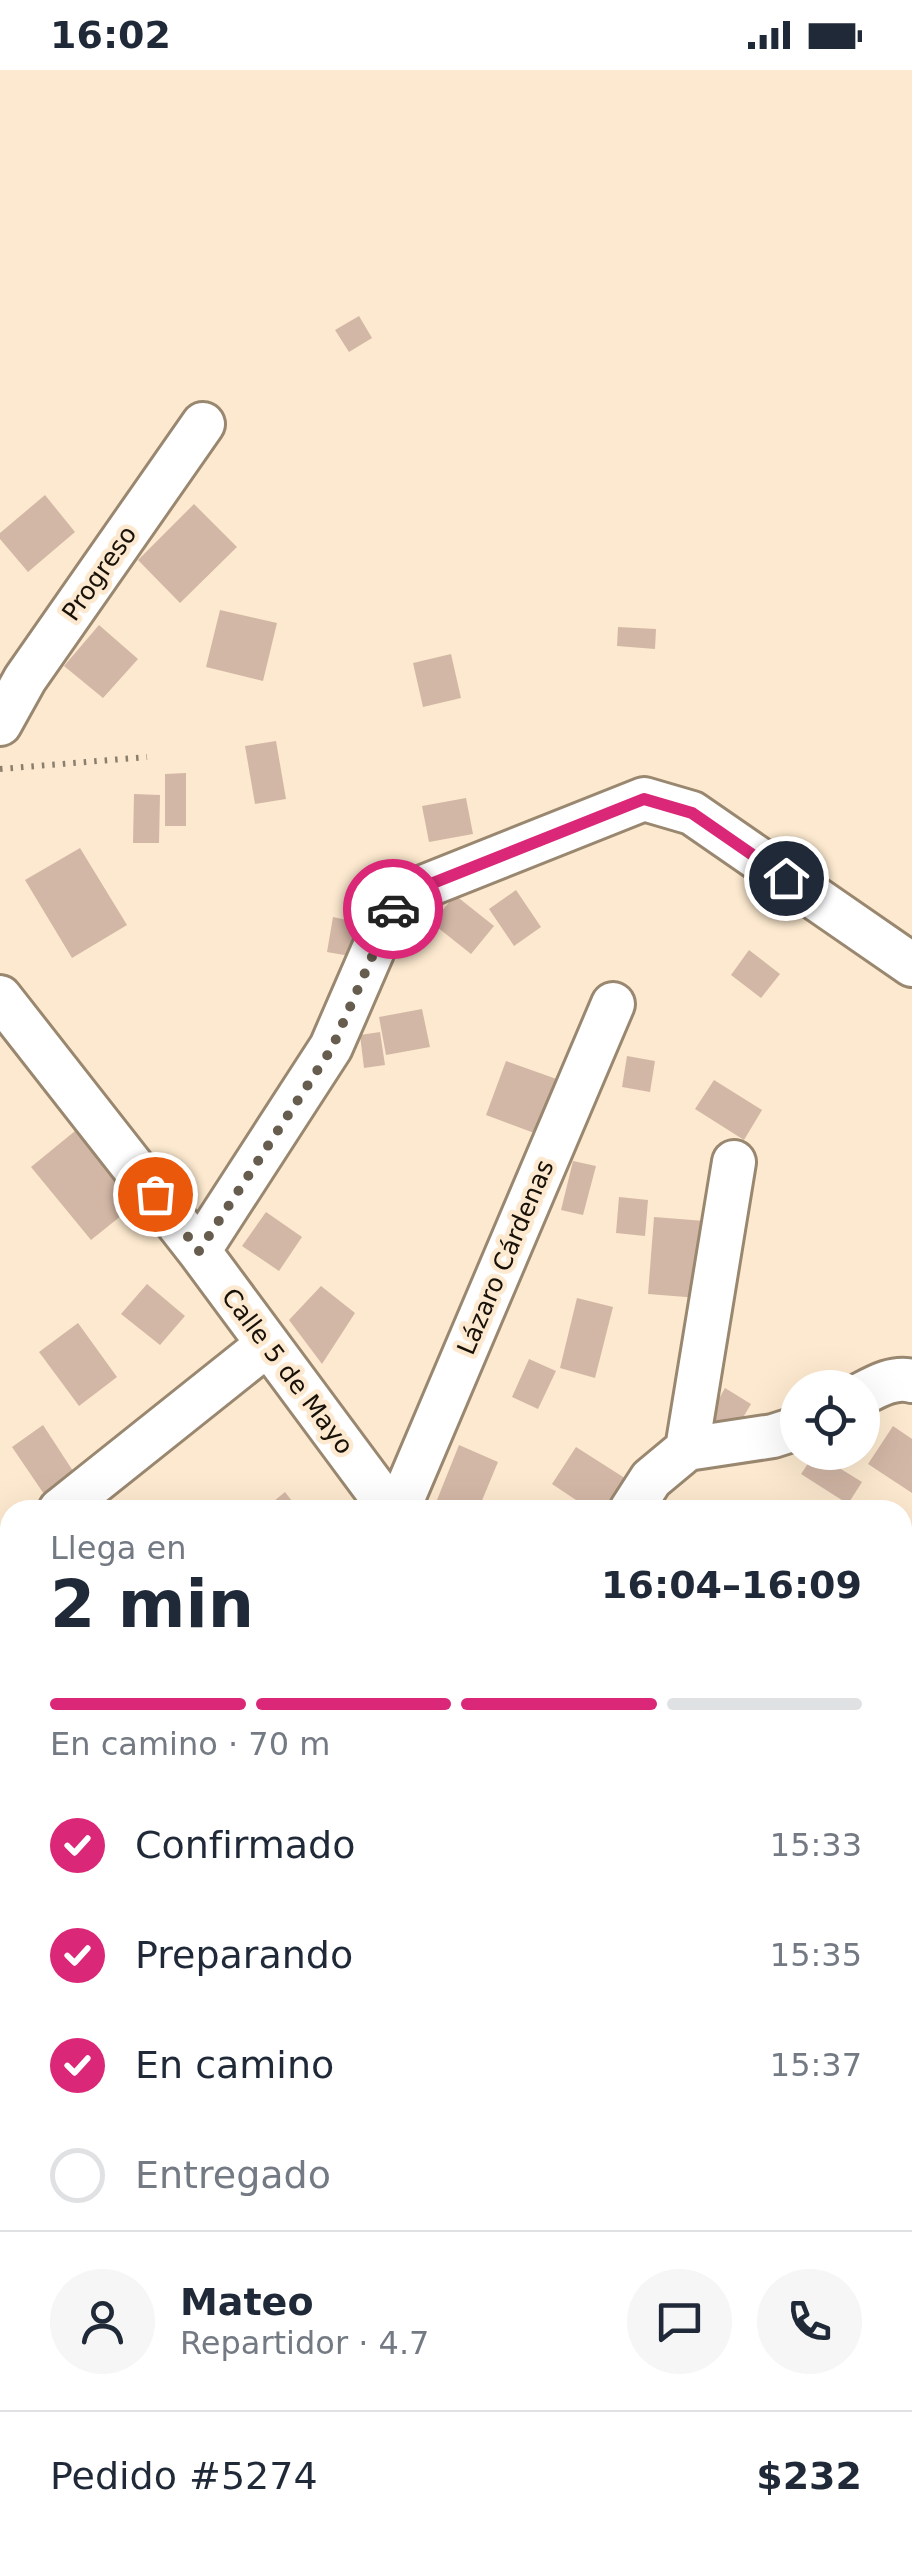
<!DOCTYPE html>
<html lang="es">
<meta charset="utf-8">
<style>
:root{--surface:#fff;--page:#f6f6f7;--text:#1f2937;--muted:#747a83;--line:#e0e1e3;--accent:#db2777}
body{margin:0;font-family:"DejaVu Sans",sans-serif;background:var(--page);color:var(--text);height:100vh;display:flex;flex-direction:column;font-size:38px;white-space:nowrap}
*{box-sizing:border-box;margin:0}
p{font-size:32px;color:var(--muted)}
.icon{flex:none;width:55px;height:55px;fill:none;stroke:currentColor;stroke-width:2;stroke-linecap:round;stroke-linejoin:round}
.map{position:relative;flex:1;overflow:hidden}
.details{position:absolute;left:0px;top:1430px;width:912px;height:1062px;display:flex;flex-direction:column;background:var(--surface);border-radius:30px 30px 0 0;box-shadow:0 10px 40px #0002}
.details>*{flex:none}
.buttons{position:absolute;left:780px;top:1300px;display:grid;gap:20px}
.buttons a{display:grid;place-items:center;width:100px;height:100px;border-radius:50%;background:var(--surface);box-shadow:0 10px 40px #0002;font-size:50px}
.pin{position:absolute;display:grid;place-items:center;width:85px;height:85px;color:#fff;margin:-42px;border:5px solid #fff;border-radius:50%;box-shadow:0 2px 10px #0007}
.courier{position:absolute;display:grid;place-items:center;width:100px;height:100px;margin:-50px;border:8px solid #db2777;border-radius:50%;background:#fff;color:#222;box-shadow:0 2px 12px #0007}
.overview em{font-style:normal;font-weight:800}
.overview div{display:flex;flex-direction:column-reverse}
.overview{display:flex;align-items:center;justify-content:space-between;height:170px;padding:0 50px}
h1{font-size:65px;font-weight:800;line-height:75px}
.bar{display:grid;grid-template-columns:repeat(4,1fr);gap:15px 10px;align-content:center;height:120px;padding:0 50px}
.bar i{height:12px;border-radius:8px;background:var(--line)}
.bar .selected{background:var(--accent)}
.bar p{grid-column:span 4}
.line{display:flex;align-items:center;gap:25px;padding:0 50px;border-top:2px solid var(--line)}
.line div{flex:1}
.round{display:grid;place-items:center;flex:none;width:105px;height:105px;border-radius:52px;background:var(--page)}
ol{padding:0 50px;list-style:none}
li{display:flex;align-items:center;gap:30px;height:110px}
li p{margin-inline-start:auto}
li .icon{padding:10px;border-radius:50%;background:var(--accent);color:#fff;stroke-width:4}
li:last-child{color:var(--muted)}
li i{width:55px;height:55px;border:5px solid var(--line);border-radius:50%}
.status{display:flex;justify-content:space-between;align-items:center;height:70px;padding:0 50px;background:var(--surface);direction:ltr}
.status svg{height:28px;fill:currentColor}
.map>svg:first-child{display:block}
</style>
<div class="status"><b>16:02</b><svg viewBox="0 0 49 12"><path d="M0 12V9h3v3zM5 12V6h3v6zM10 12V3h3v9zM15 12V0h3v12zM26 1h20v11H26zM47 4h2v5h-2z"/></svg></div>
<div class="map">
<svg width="912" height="2492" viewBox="0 0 912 2492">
<rect width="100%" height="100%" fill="#fce9cf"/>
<path fill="#d3b7a6" d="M 359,246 L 372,268 L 349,282 L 335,260 Z
M 45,425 L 75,462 L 28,502 L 0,469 L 0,463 Z
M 194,434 L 237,477 L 180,533 L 138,490 Z
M 220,540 L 277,553 L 263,611 L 206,597 Z
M 99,555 L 138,589 L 103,628 L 64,596 Z
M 618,557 L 656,559 L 655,579 L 617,576 Z
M 451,584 L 461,628 L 423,637 L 413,593 Z
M 276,671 L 286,729 L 255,734 L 245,676 Z
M 186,703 L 186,756 L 165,756 L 165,704 Z
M 134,724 L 160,725 L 159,773 L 133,773 Z
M 466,728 L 473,764 L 429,772 L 422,736 Z
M 80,778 L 127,855 L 72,888 L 25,810 Z
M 516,820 L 541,857 L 514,876 L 489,839 Z
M 455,825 L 494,856 L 471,884 L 432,853 Z
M 333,847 L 356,852 L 350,886 L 327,882 Z
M 749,880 L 780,904 L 761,928 L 731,905 Z
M 422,939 L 430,977 L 386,985 L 379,947 Z
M 380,962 L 385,995 L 364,998 L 360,965 Z
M 627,986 L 655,991 L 650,1022 L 622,1017 Z
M 506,991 L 565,1012 L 545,1067 L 486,1045 Z
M 714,1010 L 762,1040 L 744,1070 L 695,1039 Z
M 86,1052 L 147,1125 L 91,1170 L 31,1097 Z
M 573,1091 L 596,1096 L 583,1145 L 561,1140 Z
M 619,1127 L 648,1130 L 645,1166 L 616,1163 Z
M 266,1142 L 302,1167 L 279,1201 L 242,1176 Z
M 654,1147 L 705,1151 L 699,1228 L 648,1224 Z
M 147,1214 L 185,1246 L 160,1275 L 121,1244 Z
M 321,1216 L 355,1243 L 322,1294 L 289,1250 Z
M 577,1228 L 613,1237 L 595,1308 L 560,1298 Z
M 78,1253 L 117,1307 L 79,1336 L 39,1282 Z
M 529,1289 L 556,1301 L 538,1339 L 512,1327 Z
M 725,1318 L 751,1334 L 734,1363 L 708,1348 Z
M 43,1355 L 75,1404 L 44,1424 L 12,1377 Z
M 893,1356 L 912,1369 L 912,1423 L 868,1394 Z
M 459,1375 L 498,1392 L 478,1440 L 433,1440 Z
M 576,1377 L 631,1412 L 612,1440 L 591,1440 L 552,1414 Z
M 815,1383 L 862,1412 L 848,1434 L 801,1404 Z
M 285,1422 L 299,1440 L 263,1440 Z
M 912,1590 L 912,1656 L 902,1650 L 902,1600 Z
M 902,1746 L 912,1747 L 912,1811 L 902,1810 Z
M 902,2270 L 912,2275 L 912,2309 L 902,2304 Z
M 0,2278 L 8,2280 L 2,2309 L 0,2309 Z
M 10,2465 L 10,2482 L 72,2482 L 66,2492 L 0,2492 L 0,2481 Z
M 220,2482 L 277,2482 L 270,2492 L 233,2492 Z
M 484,2482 L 543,2482 L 544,2492 L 484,2492 Z"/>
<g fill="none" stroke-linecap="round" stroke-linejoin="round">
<defs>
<path id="minor" d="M 0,654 L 25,609 L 203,354
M 0,927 L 199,1181 L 391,1440
M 199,1181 L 331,977 L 390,841 L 413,821 L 644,729 L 692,743 L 912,895
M 862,1324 C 877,1316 895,1306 912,1311
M 687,1379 L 734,1092
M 60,1440 L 268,1274
M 398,1440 L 613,934
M 631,1440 L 651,1409 L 687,1379 L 773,1366 L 798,1358
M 0,1570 L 9,1577
M 902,1699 L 912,1691
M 902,2177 L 912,2189
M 0,2394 L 10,2401
M 128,2482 L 142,2492
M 787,2492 L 794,2482"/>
<path id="trunk" d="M 902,2479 L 912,2485
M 327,2492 L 334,2482"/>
</defs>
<use href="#minor" stroke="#998770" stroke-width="48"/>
<use href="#trunk" stroke="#fff" stroke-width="60"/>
<path stroke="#8a7e6c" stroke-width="6" stroke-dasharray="2.5 8" stroke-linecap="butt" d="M 0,699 L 147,687"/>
<use href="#minor" stroke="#fff" stroke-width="42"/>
<use href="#trunk" stroke="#daa23e" stroke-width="55"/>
</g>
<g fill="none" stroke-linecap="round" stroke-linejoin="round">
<path stroke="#675d4e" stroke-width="10" stroke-dasharray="0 18" d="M 155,1124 L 199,1181 L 332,978 L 393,839"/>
<path stroke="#db2777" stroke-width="12" d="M 393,839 L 413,821 L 644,729 L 692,743 L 786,808"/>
</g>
<g text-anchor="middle" stroke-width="9" stroke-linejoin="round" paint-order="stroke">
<g font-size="25" fill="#171108" stroke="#fce9cf">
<text transform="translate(99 503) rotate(-55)" y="9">Progreso</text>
<text transform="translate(505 1187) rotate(-67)" y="9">Lázaro Cárdenas</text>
<text transform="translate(288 1301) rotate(53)" y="9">Calle 5 de Mayo</text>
</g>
</g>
</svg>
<div class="buttons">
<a><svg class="icon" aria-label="locate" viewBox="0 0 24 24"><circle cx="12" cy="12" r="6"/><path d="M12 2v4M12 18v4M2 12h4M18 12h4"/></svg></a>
</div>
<div class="pin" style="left:155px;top:1124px;background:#ea580c"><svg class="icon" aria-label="bag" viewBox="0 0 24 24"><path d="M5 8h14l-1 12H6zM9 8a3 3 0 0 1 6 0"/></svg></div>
<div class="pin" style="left:786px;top:808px;background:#1f2937"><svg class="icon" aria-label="home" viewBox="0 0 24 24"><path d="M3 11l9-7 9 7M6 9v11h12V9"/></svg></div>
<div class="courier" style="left:393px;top:839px"><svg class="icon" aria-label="car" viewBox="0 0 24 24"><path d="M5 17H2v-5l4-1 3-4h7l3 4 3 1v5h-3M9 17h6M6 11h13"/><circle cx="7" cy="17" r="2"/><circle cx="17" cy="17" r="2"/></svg></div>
<section class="details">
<div class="overview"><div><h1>2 min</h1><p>Llega en</p></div><em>16:04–16:09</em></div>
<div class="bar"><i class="selected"></i><i class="selected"></i><i class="selected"></i><i></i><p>En camino · 70 m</p></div>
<ol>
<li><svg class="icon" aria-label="check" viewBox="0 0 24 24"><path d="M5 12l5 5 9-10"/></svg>Confirmado<p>15:33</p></li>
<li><svg class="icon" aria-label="check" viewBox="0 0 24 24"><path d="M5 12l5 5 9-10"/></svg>Preparando<p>15:35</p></li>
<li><svg class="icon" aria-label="check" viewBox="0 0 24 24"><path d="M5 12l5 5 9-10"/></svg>En camino<p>15:37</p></li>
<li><i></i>Entregado</li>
</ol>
<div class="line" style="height:180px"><a class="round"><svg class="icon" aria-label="person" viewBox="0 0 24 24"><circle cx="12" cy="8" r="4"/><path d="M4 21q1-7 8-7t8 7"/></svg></a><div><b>Mateo</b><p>Repartidor · 4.7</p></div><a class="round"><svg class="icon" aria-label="chat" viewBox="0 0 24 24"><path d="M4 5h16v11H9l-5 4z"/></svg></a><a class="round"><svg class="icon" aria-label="phone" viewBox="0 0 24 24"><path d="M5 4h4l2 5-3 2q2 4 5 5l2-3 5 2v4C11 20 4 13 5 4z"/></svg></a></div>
<div class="line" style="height:130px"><div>Pedido #5274</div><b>$232</b></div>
</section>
</div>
